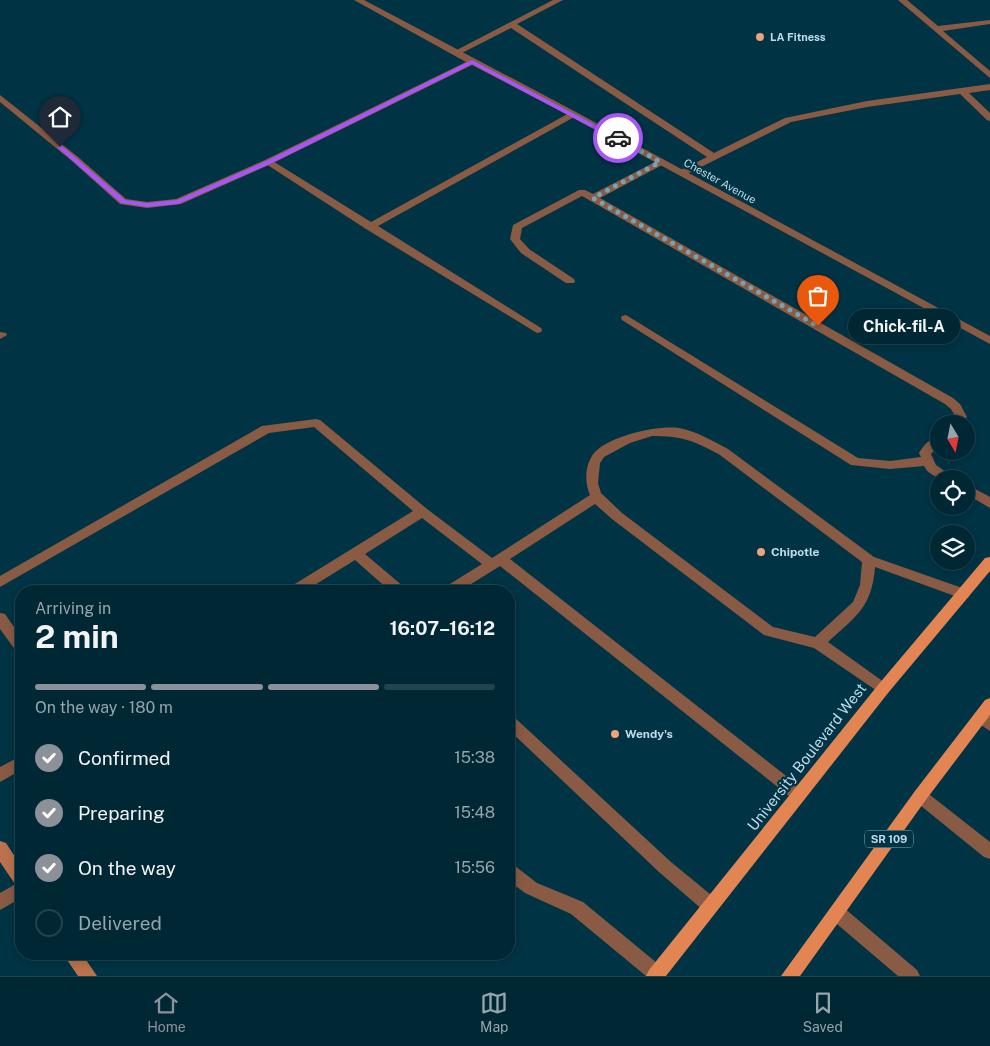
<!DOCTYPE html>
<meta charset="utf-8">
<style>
:root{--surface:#002734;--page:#0a2f3c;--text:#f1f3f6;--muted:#95a5ac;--line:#22444f;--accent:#8c9099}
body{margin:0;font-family:"Public Sans",sans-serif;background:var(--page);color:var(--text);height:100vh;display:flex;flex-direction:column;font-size:19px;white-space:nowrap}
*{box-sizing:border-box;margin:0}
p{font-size:16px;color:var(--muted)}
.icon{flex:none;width:28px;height:28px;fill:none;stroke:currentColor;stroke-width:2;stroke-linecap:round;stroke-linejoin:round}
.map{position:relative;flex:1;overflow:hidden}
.drawer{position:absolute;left:15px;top:585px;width:500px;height:375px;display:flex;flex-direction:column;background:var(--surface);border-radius:20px;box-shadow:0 2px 12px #0003,0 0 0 1px var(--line)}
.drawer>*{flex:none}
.needle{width:32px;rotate:170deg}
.fabs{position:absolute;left:930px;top:415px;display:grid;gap:10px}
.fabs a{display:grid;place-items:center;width:45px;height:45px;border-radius:50%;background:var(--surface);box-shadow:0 2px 12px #0003,0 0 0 1px var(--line);font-size:25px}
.pin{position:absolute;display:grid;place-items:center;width:42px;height:42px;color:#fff;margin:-51px -21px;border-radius:50% 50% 50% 0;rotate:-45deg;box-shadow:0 0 5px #0007}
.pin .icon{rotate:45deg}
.courier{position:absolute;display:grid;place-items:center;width:50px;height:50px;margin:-25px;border:4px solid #a855f7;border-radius:50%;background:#fff;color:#222;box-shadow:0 1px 6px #0007}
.bubble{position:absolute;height:35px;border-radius:18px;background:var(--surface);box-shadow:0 2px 12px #0003,0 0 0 1px var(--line);font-size:16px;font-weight:700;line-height:35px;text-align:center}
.overview em{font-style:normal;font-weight:700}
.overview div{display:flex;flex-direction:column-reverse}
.overview{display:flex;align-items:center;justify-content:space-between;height:85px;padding:0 20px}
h1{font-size:32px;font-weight:700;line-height:38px}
.bar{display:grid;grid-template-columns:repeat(4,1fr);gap:8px 5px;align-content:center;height:60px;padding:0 20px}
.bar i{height:6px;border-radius:4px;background:var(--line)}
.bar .on{background:var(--accent)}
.bar p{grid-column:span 4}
ol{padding:0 20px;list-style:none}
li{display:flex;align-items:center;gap:15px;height:55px}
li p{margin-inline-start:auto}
li .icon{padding:5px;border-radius:50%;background:var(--accent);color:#fff;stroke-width:4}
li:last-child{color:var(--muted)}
li i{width:28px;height:28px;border:2px solid var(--line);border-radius:50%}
.menu{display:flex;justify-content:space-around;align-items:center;height:70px;border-top:1px solid var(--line);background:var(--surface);font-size:14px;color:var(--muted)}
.menu a{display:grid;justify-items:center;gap:2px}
.menu .on{color:var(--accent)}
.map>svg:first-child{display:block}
</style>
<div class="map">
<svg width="990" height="976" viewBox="0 0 990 976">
<rect width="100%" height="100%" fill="#003445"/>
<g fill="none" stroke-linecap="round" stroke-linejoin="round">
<path fill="#895b44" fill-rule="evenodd" d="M 553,0 L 563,0 L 517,24 L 714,153 L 785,118 L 867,101 L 990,84 L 990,90 L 969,93 L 990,113 L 990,121 L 987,120 L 960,94 L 867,107 L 791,122 L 685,175 L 679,175 L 679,171 L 707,157 L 511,28 L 458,55 L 451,53 Z
M 898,0 L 907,0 L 938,26 L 990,20 L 990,24 L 943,31 L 990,71 L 990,78 Z
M 573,111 L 577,114 L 576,116 L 378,226 L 541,328 L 542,330 L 541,332 L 537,333 L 366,229 L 263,162 L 268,159 L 271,160 L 371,222 Z
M 661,159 L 664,160 L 664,164 L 600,198 L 953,398 L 960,404 L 967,417 L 961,424 L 948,424 L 955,416 L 951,409 L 945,404 L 582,196 L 522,228 L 520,239 L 529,249 L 574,279 L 575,281 L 574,283 L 566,283 L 521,253 L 510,239 L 513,225 L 579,190 L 585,190 L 593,194 Z
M 626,315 L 858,458 L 890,461 L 921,457 L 919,453 C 923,446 931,437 939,435 L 939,446 L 931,454 L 936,465 L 956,479 C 944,479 930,478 924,466 L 890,469 L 851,465 L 622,320 L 621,318 L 622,316 Z
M 0,332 L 6,333 L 7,335 L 0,339 Z
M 316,419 L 320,420 L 427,509 L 492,558 L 590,495 C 584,482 585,463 595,452 C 610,436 657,425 679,428 C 696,431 713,441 728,449 L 874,557 L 968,590 L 970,594 L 968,598 L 963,599 L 875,567 C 872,608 855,617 828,642 L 888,685 L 890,689 L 888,693 L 883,695 L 814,648 L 764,635 L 612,519 L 595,504 L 510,559 L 804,790 L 807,795 L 804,800 L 799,802 L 794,800 L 500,566 L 460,591 L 443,591 L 445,587 L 482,564 L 422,518 L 365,554 L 404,587 L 406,591 L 390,591 L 355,560 L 305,591 L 288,591 L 290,587 L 413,511 L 314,427 L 269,433 L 0,587 L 0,576 L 262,426 ZM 652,436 C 682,436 693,440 720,455 L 862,562 L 860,585 L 853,602 L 815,637 L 773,627 L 622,513 L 601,493 L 598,483 L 600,463 L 604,457 L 630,443 Z
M 966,484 L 990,497 L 990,508 L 966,494 Z
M 0,613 L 5,614 L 21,637 L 21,653 L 16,651 L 0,629 Z
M 980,711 L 990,716 L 990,731 L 975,721 L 973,717 L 975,713 Z
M 509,715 L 514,717 L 671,862 L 716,899 L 718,905 L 716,911 L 710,913 L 704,911 L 659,872 L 509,730 Z
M 21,756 L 21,770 L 0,782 L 0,767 Z
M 920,789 L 925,791 L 990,842 L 990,859 L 984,857 L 915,801 L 912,796 L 915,791 Z
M 509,864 L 515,866 L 537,883 L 583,902 L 663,968 L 665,976 L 646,976 L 571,914 L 525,893 L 509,881 Z
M 21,881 L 21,898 L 0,910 L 0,893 Z
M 837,905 L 843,907 L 917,970 L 920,976 L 898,976 L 831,919 L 829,913 L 831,907 Z"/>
<path fill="#895b44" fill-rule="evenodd" d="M 354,0 L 364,0 L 574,111 L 990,336 L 990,344 L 568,115 L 472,65 L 271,164 L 181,204 L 147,208 L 120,204 L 72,161 L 0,102 L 0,95 L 78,157 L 126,199 L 147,202 L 176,199 L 265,160 L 466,62 Z"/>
<path fill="#bc734d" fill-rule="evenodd" d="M 0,841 L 6,843 L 21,866 L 21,886 L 15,884 L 0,862 Z
M 63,954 L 82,954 L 97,976 L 78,976 Z"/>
<path fill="#e28553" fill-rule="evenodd" d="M 990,557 L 990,571 L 888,693 L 666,976 L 646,976 L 649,970 L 878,685 L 985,558 Z
M 990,698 L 990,715 L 925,801 L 800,976 L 781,976 L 915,791 L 985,700 Z"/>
</g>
<path fill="#a855f7" d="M 472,60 L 620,138 L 615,140 L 472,64 L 270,164 L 178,204 L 147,207 L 121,203 L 57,147 L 62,146 L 125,200 L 147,203 L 177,200 L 266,161 Z"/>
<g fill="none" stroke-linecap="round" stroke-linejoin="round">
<path stroke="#7ca1b0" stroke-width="5" stroke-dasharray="0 9" d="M 618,138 L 660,162 L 593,198 L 818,326"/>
</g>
<g fill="#f0a27a" stroke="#003445" stroke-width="2">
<circle cx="760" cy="37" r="5"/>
<circle cx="761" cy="552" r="5"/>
<circle cx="615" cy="734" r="5"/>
</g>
<g text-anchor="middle" stroke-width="4.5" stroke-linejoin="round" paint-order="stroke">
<g font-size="11" font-weight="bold" fill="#bedbe9" stroke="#003445" text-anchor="start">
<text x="770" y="41">LA Fitness</text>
</g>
<g font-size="11" fill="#bedbe9" stroke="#003445">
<text transform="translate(720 181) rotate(29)" y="4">Chester Avenue</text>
</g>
<rect fill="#003445" stroke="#85a9b8" stroke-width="1" x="865" y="830.5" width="48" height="17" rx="4"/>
<g font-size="11" font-weight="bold" fill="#bedbe9">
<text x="889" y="843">SR 109</text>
</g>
<g font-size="12" font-weight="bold" fill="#bedbe9" stroke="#003445" text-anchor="start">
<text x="771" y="556">Chipotle</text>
<text x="625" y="738">Wendy's</text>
</g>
<g font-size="15" fill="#bedbe9" stroke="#003445">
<text transform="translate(807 757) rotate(-52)" y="5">University Boulevard West</text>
</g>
</g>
</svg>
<div class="fabs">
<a><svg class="needle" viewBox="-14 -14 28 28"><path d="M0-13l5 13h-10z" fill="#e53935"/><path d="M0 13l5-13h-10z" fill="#95a5ac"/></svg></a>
<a><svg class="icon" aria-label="locate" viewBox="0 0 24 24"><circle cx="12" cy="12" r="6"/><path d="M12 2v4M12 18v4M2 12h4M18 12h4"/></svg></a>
<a><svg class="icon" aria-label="layers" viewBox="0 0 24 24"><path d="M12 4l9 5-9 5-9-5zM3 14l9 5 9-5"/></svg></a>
</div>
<div class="pin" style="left:818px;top:326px;background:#ea580c"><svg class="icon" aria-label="bag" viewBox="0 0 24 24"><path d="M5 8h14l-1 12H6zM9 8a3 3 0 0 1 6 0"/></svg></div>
<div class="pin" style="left:60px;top:147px;background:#1f2937"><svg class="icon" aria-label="home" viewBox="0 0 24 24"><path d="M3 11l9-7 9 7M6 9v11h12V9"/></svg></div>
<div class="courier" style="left:618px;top:138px"><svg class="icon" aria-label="car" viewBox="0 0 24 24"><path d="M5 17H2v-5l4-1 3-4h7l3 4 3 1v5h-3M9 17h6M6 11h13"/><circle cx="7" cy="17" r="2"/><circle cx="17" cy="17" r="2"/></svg></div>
<div class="bubble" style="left:848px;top:309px;width:112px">Chick-fil-A</div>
<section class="drawer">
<div class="overview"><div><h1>2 min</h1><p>Arriving in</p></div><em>16:07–16:12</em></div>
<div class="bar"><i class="on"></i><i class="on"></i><i class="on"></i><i></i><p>On the way · 180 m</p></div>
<ol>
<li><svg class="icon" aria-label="check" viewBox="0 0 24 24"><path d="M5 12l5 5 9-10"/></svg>Confirmed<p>15:38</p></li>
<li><svg class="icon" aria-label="check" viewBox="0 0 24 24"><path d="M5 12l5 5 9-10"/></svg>Preparing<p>15:48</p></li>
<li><svg class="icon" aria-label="check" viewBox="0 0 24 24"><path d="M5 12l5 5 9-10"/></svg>On the way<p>15:56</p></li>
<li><i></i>Delivered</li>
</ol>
</section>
</div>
<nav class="menu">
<a class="on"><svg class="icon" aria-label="home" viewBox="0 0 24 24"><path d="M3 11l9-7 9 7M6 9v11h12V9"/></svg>Home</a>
<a><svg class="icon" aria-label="map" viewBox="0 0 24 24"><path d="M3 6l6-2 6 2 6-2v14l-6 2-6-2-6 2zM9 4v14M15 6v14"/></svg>Map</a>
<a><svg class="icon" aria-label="saved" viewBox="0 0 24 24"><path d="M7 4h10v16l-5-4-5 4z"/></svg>Saved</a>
</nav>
